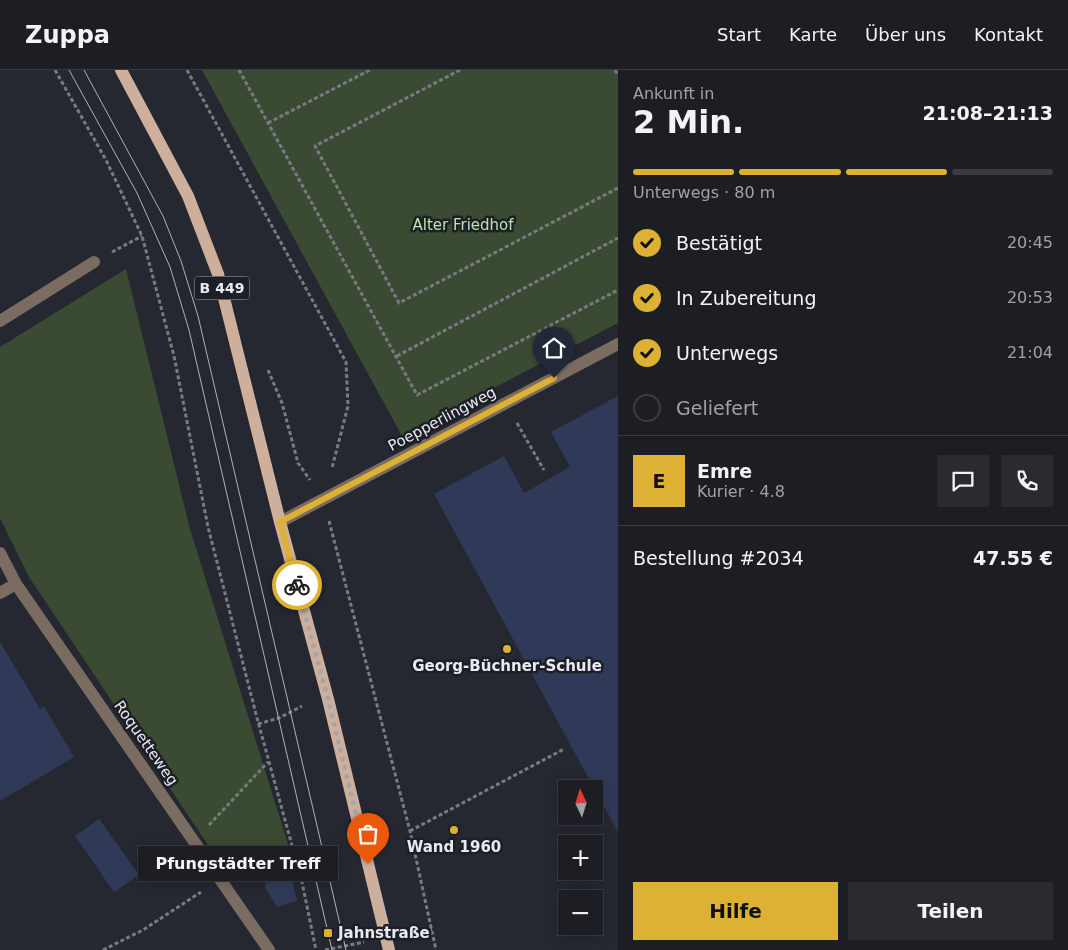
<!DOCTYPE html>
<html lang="de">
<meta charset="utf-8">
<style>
:root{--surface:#1c1e24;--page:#292b31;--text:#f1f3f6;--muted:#a0a2a6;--line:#3a3c41;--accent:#ddb133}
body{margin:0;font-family:"DejaVu Sans",sans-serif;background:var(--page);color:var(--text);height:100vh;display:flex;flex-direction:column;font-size:19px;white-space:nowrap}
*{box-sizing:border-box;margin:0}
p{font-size:16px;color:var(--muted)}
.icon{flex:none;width:28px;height:28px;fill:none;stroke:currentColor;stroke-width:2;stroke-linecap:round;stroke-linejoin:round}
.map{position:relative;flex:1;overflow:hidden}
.panel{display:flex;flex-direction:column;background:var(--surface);width:450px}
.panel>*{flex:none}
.needle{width:32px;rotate:356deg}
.fabs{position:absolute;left:558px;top:710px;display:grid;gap:10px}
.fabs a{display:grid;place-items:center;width:45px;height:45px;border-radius:0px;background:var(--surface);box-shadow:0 2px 12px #0003,0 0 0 1px var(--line);font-size:25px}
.pin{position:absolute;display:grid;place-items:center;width:42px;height:42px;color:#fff;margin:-51px -21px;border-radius:50% 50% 50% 0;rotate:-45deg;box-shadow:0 0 5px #0007}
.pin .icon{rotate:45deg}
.courier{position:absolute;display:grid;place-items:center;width:50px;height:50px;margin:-25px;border:4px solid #ddb133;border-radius:50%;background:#fff;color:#222;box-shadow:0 1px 6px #0007}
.bubble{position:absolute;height:35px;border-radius:0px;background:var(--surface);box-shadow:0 2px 12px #0003,0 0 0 1px var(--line);font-size:16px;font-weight:700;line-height:35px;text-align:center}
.summary em{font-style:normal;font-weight:700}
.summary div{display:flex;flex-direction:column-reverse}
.summary{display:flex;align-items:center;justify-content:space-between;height:85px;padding:0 15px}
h1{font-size:32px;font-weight:700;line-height:38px}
.bar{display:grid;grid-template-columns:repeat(4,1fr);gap:8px 5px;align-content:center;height:60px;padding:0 15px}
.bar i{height:6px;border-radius:4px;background:var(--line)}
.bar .current{background:var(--accent)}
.bar p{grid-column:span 4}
.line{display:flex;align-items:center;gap:12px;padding:0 15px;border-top:1px solid var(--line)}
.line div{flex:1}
.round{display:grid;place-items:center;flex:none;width:52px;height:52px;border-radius:0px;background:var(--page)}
ol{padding:0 15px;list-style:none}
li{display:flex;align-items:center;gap:15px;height:55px}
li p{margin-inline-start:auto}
li .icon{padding:5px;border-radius:50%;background:var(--accent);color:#111;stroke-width:4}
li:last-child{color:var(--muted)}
li i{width:28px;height:28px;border:2px solid var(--line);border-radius:50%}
.primary-button{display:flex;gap:10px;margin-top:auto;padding:10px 15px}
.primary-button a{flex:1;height:58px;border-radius:0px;background:var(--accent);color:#111;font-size:20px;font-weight:700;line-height:58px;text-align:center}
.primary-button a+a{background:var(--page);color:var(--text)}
header{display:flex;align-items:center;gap:30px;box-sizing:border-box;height:70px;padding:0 25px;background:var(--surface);border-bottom:1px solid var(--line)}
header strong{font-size:24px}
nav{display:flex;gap:28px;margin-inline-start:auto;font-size:18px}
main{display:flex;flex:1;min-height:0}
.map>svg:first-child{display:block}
</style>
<header>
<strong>Zuppa</strong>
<nav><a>Start</a><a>Karte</a><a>Über uns</a><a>Kontakt</a></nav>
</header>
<main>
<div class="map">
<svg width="618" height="880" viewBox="0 0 618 880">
<rect width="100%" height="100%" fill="#252830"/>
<path fill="#3b4a33" d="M 202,0 L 618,0 L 618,253 L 402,366 Z
M 126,199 L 190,459 L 291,784 L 232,811 L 29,507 L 0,448 L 0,277 Z"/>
<path fill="#303a58" d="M 618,326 L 618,762 L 434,424 L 504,386 L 524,423 L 570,397 L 551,362 Z
M 0,572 L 40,639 L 44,636 L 74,687 L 0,731 Z
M 99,749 L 139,805 L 114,822 L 75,766 Z
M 276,797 L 290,801 L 297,831 L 277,837 L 265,818 L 267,803 Z"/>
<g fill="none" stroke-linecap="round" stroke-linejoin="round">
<path stroke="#797b82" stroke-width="3" stroke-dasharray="4 2.5" stroke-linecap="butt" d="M 55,0 L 106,90 L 142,166 L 174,286 L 208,457 L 257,648 L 302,812 L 316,880
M 187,0 L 346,292 L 348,336 L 332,398
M 239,0 L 417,325 L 618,220
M 460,0 L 315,76 L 399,233 L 618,118
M 615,0 L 618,5
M 268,53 L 370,0
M 112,182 L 142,166
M 397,286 L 618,168
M 268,300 L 282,333 L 298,393 L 310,410
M 517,353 L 544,400
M 329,451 L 410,761 L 436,880
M 258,654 L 279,648 L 302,636
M 209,755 L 268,692
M 410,761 L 564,679
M 418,862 L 432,859
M 103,880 L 143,860 L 201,822
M 325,880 L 364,872"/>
<path stroke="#7b6c62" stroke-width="12" d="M 0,251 L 94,192
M 280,452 L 618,274
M 0,483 L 16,514 L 269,880
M 0,523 L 16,514"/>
<path stroke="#cdaf9b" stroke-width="12" d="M 121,0 L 188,126 L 218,204 L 280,452 L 328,629 L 389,880"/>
<path stroke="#b0b2b9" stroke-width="1" d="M 69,0 L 137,123 L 170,197 L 189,260 L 332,880
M 84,0 L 163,146 L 181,191 L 198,246 L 346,880"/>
</g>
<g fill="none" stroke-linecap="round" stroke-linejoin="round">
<path stroke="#a4a6ad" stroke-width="5" stroke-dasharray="0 9" d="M 297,515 L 328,629 L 368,794"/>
<path stroke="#ddb133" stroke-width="6" d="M 297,515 L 280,452 L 554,308"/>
</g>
<g fill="#ddb133" stroke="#1c1f26" stroke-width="2">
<circle cx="507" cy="579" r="5"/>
<circle cx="454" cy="760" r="5"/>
<rect x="323" y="858" width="10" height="10" rx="2.5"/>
</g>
<g text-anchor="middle" stroke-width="5" stroke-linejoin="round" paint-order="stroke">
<rect fill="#1c1f26" stroke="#abadb3" stroke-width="1" x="194.5" y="206.5" width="55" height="23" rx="4"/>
<g font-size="14" font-weight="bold" fill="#e8eaf0">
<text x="222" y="223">B 449</text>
</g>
<g font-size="15" fill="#bde2ac" stroke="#1c1f26">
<text x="463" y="160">Alter Friedhof</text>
</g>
<g font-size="15" fill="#e8eaf0" stroke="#1c1f26">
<text transform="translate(442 349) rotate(-28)" y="5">Poepperlingweg</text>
<text transform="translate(146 673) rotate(55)" y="5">Roquetteweg</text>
</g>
<g font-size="15" font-weight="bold" fill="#e8eaf0" stroke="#1c1f26">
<text x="507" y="601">Georg-Büchner-Schule</text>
<text x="454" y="782">Wand 1960</text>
<text x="338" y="868" text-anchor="start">Jahnstraße</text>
</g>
</g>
</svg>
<div class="fabs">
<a><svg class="needle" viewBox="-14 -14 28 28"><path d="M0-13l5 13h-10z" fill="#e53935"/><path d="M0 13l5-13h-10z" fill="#a0a2a6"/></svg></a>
<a>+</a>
<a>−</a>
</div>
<div class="pin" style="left:368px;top:794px;background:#ea580c"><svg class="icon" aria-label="bag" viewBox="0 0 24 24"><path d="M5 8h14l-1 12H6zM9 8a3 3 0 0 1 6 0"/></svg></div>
<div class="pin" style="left:554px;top:308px;background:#1f2937"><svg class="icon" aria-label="home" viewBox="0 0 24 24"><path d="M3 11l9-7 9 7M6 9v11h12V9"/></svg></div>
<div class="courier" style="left:297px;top:515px"><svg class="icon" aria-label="bike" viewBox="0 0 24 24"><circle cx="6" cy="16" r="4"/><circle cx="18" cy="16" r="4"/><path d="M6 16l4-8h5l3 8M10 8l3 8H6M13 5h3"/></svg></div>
<div class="bubble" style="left:138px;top:776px;width:200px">Pfungstädter Treff</div>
</div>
<section class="panel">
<div class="summary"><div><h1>2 Min.</h1><p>Ankunft in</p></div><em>21:08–21:13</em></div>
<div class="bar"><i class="current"></i><i class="current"></i><i class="current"></i><i></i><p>Unterwegs · 80 m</p></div>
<ol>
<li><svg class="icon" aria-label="check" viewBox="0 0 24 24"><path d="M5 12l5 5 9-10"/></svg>Bestätigt<p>20:45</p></li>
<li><svg class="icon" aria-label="check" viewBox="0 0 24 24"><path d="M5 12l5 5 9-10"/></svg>In Zubereitung<p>20:53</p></li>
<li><svg class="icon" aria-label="check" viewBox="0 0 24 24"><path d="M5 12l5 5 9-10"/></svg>Unterwegs<p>21:04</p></li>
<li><i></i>Geliefert</li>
</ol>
<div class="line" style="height:90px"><b class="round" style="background:var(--accent);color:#111">E</b><div><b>Emre</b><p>Kurier · 4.8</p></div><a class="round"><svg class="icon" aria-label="chat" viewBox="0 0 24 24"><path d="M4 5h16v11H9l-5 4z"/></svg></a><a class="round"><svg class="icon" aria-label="phone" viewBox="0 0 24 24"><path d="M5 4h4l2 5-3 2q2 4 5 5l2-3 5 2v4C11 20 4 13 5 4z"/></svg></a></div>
<div class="line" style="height:65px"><div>Bestellung #2034</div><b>47.55 €</b></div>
<div class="primary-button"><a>Hilfe</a><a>Teilen</a></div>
</section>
</main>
